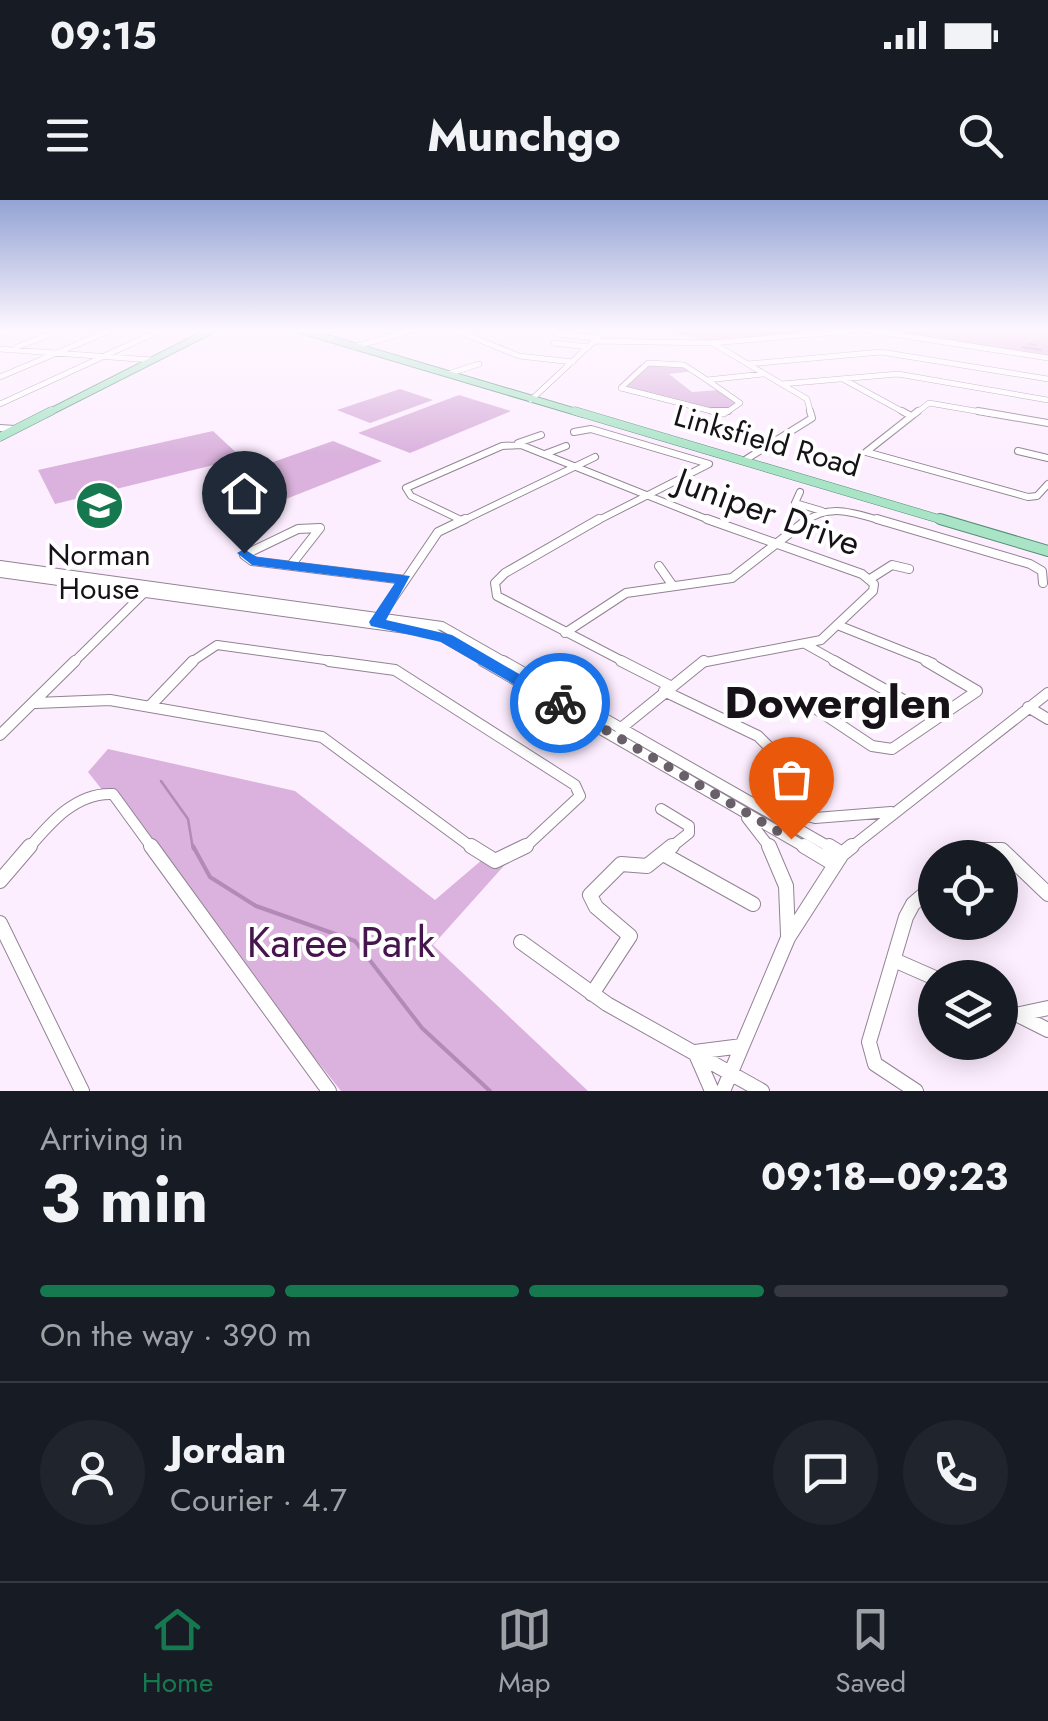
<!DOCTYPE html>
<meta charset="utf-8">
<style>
:root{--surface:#171b24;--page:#20242c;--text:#f1f3f6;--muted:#9ea1a6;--line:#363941;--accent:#16784f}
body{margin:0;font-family:Jost,sans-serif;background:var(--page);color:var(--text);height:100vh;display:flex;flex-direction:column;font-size:38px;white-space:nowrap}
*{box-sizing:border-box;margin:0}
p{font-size:32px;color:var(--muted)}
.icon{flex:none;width:55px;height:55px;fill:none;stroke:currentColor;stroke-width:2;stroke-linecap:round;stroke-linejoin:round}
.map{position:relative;height:891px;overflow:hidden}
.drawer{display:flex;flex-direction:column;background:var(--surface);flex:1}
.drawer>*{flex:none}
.controls{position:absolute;left:918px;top:640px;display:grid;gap:20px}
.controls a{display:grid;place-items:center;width:100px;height:100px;border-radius:50%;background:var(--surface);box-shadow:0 5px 25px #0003;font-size:50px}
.pin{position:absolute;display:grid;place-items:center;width:85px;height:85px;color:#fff;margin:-102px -42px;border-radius:50% 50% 50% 0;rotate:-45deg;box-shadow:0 0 10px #0007}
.pin .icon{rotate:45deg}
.courier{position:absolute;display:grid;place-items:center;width:100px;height:100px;margin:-50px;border:8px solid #1a73e8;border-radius:50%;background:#fff;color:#222;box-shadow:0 2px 12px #0007}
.head em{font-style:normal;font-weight:700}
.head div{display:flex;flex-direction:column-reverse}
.head{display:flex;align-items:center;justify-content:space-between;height:170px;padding:0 40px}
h1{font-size:65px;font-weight:700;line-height:75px}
.bar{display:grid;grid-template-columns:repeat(4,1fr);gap:15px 10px;align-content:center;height:120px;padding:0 40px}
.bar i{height:12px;border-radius:8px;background:var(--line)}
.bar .active{background:var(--accent)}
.bar p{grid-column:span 4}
.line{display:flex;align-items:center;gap:25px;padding:0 40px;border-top:2px solid var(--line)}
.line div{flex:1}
.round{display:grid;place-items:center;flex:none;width:105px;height:105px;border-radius:52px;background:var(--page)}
.status{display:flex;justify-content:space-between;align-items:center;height:70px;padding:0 50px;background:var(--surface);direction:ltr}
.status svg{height:28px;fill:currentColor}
header{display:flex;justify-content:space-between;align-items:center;height:130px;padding:0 40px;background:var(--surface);font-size:45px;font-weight:700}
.menu{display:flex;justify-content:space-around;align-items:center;height:140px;border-top:2px solid var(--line);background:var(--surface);font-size:28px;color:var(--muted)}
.menu a{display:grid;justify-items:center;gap:5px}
.menu .active{color:var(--accent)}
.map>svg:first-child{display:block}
</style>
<div class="status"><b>09:15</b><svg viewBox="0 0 49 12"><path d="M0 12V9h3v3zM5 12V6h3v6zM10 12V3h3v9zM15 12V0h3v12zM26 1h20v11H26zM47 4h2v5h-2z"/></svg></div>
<header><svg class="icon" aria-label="menu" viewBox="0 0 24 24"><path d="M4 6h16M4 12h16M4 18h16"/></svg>Munchgo<svg class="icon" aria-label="search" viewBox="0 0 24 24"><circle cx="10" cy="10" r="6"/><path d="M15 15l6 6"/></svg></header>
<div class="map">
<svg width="1048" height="891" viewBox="0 0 1048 891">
<rect width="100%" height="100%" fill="#fdeeff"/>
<path fill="#dab2dd" d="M 662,130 L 838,130 L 708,141 Z
M 876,130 L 1048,130 L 1048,156 Z
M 676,163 L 694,171 L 669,174 L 692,192 L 719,190 L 738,203 L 723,213 L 619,185 L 640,165 Z
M 400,189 L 433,200 L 370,223 L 337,210 Z
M 459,195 L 511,211 L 410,253 L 358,233 Z
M 213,231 L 242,258 L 55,304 L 38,270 Z
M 333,241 L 382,261 L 286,299 L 239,274 Z
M 108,549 L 295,591 L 435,700 L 483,659 L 510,659 L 433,745 L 588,891 L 341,891 L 88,572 Z"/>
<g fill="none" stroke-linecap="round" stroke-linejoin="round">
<path stroke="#b38ab7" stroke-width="2.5" d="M 1028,144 L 1036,145
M 1023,147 L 1041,150
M 161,581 L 188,619 L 193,649"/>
<path stroke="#b38ab7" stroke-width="4" d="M 193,646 L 210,677 L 256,706 L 355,741 L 422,828 L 490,891"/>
<defs>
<path id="minor-far4" d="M 455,130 L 519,156 L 573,162
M 867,130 L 1048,158
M 0,134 L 11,130
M 557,134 L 597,138
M 595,141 L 712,143 L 860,130
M 554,143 L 589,147
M 714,144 L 807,199 L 811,214
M 17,147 L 61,130
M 354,147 L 413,130
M 0,149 L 152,160
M 748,164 L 881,152 L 1048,179
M 448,174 L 479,164
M 0,177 L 111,130
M 843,179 L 907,214
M 707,180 L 740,203 L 724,214
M 707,180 L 684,165 L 648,163 L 621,188 L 723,214
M 707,180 L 763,174
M 782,184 L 898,174 L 1048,200
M 531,200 L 606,130
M 0,204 L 161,130
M 915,214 L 929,203 L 993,214"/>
<path id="minor-far3" d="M 713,211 L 728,211
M 902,211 L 911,216
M 918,211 L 866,252 L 1028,297 L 1037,296 L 1048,284
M 978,211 L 1048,223
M 0,228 L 15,229
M 574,232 L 591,229 L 709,264 L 595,322
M 518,243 L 541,235
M 1018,251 L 1048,258
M 545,254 L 566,246
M 745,260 L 812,218 L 810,211
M 800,292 L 795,303 L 822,311
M 461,320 L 411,296 L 406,288 L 502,246 L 521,245 L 714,322
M 460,322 L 595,257
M 805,322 C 830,302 858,314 885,322"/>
<path id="minor-far2" d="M 599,319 L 505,373 L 495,383 L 497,396 L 626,463
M 877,319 L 1030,364 L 1042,371 L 1043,383
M 0,365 L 442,426 L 507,463
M 291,365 L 320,328 L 298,329 L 244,355 L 252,361 L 405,380
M 659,366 L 673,386
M 0,373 L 435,433 L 487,463
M 870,379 L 892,365 L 909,369
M 381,416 L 438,332 L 465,319
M 840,426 L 933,463
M 565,433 L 626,393 L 732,378 L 808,319
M 805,444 L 839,463
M 73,463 L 146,391
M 190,463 L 217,445 L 347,463
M 701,463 L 821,440 L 873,391 L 874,384 L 862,374 L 707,319"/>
<path id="minor-far1" d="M 329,461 L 395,470 L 575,585 L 580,596 L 523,649
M 483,461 L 808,649
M 503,461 L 833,649
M 621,461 L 670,486
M 834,461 L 916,507 L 944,514
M 664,491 L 758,536 L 779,557 L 810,569
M 36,503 L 110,500 L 322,537 L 474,649
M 150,506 L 193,461
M 1028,507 L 1048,519
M 815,508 L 872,546 L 892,549 L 977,491 L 926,461
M 620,529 L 704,461
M 0,535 L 75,461
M 769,607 L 815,618 L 891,612
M 661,609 L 689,626 L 689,633 L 669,649
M 747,618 L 771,649
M 28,649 C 50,623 76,592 113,594 L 153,649
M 849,649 L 1048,493
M 986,649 L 996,649"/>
<path id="minor" d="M 151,646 L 329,891
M 471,646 L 495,661 L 526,646
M 769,646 L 786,686 L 788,735
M 804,646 L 834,664
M 829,646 L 842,654
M 665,655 L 753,704
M 967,658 L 980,650 L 1002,650 L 1048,694
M 0,681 L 30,646
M 0,723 L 82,891
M 521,742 L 607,804 L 762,891
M 894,760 L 935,778
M 592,794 L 630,736 L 596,707 L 590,695 L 621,664 L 647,666 L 672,646
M 1000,806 L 1048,830
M 1020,814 L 1048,808
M 712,891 L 695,852 L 742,846
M 723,891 L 788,738 L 842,654 L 852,646
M 916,891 L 875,864 L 869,842 L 906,717 L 913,704 L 935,685"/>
<path id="major-far2" d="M 300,130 L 583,214
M 46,214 L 212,130"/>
<path id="major-far1" d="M 575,211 L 949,322
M 0,237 L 51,211"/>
<path id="major" d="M 940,319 L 1048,351"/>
</defs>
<use href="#minor-far4" stroke="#918393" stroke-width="6"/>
<use href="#minor-far3" stroke="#918393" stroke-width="8"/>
<use href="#minor-far2" stroke="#918393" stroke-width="10"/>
<use href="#minor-far1" stroke="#918393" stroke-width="12"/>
<use href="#minor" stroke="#918393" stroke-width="16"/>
<use href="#major-far2" stroke="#528f71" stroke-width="8"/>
<use href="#major-far1" stroke="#528f71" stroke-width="9"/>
<use href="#major" stroke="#528f71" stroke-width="12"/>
<use href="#minor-far4" stroke="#fff" stroke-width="5"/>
<use href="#minor-far3" stroke="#fff" stroke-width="6"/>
<use href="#minor-far2" stroke="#fff" stroke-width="8"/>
<use href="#minor-far1" stroke="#fff" stroke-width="10"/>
<use href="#minor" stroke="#fff" stroke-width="14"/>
<use href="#major-far2" stroke="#aae4c7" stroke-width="6"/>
<use href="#major-far1" stroke="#aae4c7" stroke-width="8"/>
<use href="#major" stroke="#aae4c7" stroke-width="10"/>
</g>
<linearGradient id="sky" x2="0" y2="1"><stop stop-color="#93a3d4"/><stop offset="0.51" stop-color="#fef7ff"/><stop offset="1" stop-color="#fef7ff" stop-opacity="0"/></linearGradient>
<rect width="1048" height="255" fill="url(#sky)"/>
<path fill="#1a73e8" d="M 244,349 L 257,357 L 410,376 L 386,420 L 452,435 L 569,503 L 553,507 L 441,442 L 371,426 L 369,422 L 395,383 L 252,365 L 237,353 Z"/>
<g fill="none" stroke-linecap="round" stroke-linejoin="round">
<path stroke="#685f69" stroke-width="10" stroke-dasharray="0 18" d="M 560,503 L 791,639"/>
</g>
<defs>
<symbol id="school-disc" viewBox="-11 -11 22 22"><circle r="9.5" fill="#16784f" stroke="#fff"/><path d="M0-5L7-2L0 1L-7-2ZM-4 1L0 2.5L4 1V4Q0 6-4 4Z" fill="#fff"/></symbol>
</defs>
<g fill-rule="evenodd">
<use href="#school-disc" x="72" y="278" width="55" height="55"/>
</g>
<g text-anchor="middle" stroke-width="8" stroke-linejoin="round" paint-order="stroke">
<g font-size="30" fill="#171218" stroke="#fff">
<text transform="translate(767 241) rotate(16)" y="10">Linksfield Road</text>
</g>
<g font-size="30" fill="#171218" stroke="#fff">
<text x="99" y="365">Norman<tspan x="99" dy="34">House</tspan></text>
</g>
<g font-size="35" fill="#171218" stroke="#fff">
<text transform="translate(768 312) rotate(20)" y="12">Juniper Drive</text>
</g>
<g font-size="42" fill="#47154d" stroke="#fff">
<text x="341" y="757">Karee Park</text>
</g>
<g font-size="45" font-weight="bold" fill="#171218" stroke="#fff">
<text x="838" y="518">Dowerglen</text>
</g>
</g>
</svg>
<div class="controls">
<a><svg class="icon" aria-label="locate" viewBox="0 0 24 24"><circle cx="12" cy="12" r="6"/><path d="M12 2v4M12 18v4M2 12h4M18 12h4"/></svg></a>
<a><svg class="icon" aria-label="layers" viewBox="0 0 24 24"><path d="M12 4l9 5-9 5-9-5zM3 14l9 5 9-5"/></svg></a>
</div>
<div class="pin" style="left:791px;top:639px;background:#ea580c"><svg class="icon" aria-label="bag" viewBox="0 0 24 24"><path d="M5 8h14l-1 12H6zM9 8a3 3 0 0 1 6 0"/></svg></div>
<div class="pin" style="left:244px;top:353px;background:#1f2937"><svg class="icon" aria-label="home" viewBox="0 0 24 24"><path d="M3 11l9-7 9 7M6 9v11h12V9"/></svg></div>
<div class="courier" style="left:560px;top:503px"><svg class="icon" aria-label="bike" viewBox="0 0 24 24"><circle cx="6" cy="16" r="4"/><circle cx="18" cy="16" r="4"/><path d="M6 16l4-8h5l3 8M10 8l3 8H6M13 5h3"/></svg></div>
</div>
<section class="drawer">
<div class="head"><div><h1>3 min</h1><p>Arriving in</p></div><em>09:18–09:23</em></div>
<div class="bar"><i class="active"></i><i class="active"></i><i class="active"></i><i></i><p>On the way · 390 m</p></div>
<div class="line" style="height:180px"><a class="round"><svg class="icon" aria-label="person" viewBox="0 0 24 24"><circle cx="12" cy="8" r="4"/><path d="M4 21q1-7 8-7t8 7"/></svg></a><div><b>Jordan</b><p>Courier · 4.7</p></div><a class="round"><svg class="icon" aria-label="chat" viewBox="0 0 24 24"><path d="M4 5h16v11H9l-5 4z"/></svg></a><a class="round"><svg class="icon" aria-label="phone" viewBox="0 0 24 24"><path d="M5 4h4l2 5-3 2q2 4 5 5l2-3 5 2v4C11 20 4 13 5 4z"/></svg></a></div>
</section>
<nav class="menu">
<a class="active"><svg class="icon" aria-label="home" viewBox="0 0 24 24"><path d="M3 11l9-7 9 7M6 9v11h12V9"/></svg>Home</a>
<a><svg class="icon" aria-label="map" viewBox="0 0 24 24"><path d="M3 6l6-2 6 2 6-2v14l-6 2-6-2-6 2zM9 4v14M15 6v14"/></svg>Map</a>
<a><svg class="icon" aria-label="saved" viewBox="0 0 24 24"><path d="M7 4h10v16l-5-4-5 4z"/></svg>Saved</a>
</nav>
